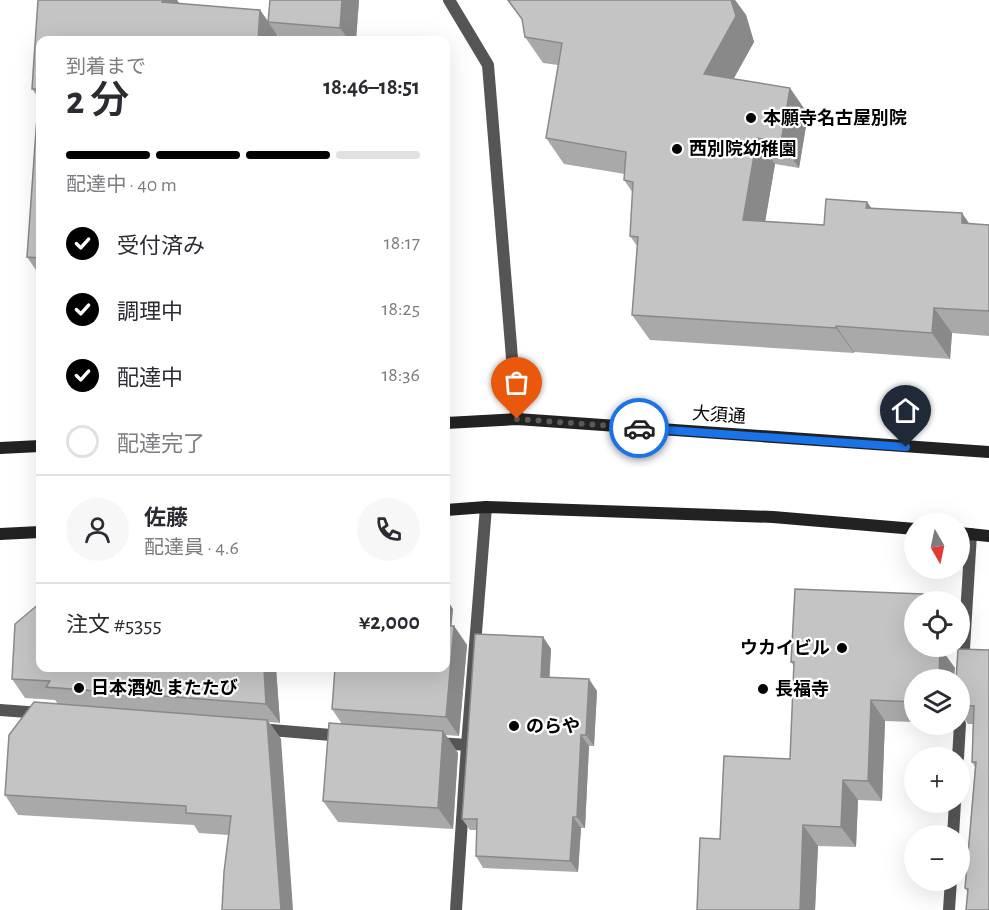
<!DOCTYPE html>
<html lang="ja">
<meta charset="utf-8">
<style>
:root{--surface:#fff;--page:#f7f7f7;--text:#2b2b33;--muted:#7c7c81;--line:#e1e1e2;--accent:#000}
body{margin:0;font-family:"Alegreya Sans","Noto Sans JP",sans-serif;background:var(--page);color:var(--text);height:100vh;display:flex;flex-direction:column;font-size:22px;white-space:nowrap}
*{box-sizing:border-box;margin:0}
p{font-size:20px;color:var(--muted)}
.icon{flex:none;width:33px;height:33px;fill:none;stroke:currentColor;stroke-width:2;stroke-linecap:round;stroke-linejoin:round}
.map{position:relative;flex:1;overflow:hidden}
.sheet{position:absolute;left:36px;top:36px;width:414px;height:636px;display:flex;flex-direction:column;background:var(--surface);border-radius:12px;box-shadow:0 6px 24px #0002}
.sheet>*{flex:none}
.needle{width:39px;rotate:171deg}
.tools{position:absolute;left:904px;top:513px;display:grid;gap:12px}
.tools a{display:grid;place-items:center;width:66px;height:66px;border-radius:50%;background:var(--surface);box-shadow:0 6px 24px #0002;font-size:30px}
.pin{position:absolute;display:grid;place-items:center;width:51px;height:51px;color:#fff;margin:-62px -26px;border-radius:50% 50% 50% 0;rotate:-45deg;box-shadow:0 0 6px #0007}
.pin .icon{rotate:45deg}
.courier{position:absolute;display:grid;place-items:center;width:60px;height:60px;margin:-30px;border:4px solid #1a73e8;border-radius:50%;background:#fff;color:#222;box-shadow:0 2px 8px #0007}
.overview em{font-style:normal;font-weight:600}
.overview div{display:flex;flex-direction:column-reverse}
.overview{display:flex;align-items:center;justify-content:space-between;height:102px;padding:0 30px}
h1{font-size:39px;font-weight:600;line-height:45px}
.bar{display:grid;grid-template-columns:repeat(4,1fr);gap:9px 6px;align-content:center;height:72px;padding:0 30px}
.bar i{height:8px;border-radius:4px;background:var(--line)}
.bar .on{background:var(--accent)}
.bar p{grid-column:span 4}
.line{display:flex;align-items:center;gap:15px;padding:0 30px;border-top:2px solid var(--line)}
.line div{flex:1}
.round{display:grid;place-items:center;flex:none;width:63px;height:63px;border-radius:32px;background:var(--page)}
ol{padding:0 30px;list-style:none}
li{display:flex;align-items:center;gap:18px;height:66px}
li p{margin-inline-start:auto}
li .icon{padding:6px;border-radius:50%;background:var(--accent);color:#fff;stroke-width:4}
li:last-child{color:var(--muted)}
li i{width:33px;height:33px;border:3px solid var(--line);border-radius:50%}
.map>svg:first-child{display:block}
</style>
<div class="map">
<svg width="989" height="910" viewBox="0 0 989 910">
<rect width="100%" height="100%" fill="#fff"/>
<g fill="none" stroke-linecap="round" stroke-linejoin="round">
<path stroke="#555" stroke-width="12" d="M 449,0 L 488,65 L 517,419
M 963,665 L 971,534
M 0,710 L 41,713
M 960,717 L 961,697
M 259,729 L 343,736
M 438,743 L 467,745
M 958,758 L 960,724
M 953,836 L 955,802
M 456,910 L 467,745 L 486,507
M 949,910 L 951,880"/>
<path stroke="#222" stroke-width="12" d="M 446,423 L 517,419 L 989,452
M 0,448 L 40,446
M 446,510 L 486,507 L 773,517 L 915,529
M 960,533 L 989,536
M 0,534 L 40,532"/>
</g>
<path fill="#a9a9a9" d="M 38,0 L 177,0 L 180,4 L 260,10 L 268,21 L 359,0 L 356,40 L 281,40 L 277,35 L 277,40 L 40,40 L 40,276 L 27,257 L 38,97 L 32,89 Z
M 507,0 L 735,0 L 746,15 L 754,42 L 733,79 L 808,114 L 799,168 L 775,164 L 765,221 L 824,225 L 867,202 L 872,209 L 970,224 L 989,225 L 989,336 L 952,333 L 950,359 L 854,352 L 854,353 L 650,340 L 632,315 L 637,246 L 630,236 L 633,193 L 624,180 L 625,174 L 564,164 L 546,138 L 558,65 L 543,63 L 525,37 L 523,21 Z
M 923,594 L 928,602 L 915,602 L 915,646 L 936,646 L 955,668 L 915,680 L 915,722 L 885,721 L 882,801 L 858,800 L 856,847 L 818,846 L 815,910 L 697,910 L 720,839 L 790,759 L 794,666 L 791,662 Z
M 453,609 L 451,626 L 454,626 L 467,645 L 459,736 L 446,735 L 458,753 L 453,829 L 338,822 L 323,801 L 342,724 L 332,709 Z
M 543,637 L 551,649 L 549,677 L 597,691 L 594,746 L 589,746 L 585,828 L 581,828 L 578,872 L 483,868 L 476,856 L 477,830 L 470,830 L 462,819 Z
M 989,650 L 968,893 L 965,888 L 975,767 L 972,762 L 973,724 L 968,724 L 960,712 L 960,680 Z
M 276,668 L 280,723 L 269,722 L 281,739 L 229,835 L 199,833 L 194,825 L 18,815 L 5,795 L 58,704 L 55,700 L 25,698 L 12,679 Z"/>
<path fill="#898989" d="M 163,0 L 177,0 L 180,5 L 162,2 Z
M 342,0 L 359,0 L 356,40 L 349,40 L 340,28 Z
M 731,0 L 735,0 L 746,15 L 754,42 L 722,100 L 704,74 Z
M 260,10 L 277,35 L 277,40 L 258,40 Z
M 790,88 L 808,114 L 799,168 L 781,142 Z
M 757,138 L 775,164 L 761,246 L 743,220 Z
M 867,202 L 885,227 L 866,208 Z
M 962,213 L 980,239 L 962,223 Z
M 934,308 L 952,333 L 950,359 L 932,333 Z
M 836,326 L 854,352 L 854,353 L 836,328 Z
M 923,594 L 928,602 L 923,602 Z
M 446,598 L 453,609 L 450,644 L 446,638 Z
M 454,626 L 467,645 L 459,736 L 446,717 Z
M 543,637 L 551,649 L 549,688 L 541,677 Z
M 940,647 L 955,668 L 954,680 L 939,680 Z
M 264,668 L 276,668 L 280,723 L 266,704 Z
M 589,679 L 597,691 L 594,746 L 586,735 Z
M 871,700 L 885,721 L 882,801 L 868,781 Z
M 267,720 L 281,739 L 293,910 L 281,910 Z
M 443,731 L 458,753 L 453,829 L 438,808 Z
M 581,735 L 589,746 L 585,828 L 577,817 Z
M 843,780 L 858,800 L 856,847 L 841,827 Z
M 573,817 L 581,828 L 578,872 L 570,861 Z
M 803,825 L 818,846 L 815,910 L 800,910 Z"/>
<path fill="#c4c4c4" stroke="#898989" stroke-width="1.5" d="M 38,0 L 163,0 L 162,2 L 260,10 L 258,40 L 40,40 L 40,258 L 27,257 L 39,89 L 32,89 Z
M 270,0 L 342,0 L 340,28 L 268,22 Z
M 508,0 L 731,0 L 736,16 L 704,74 L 790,88 L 781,142 L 757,138 L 743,220 L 824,225 L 826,199 L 867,202 L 866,208 L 962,213 L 962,223 L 989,225 L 989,311 L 934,308 L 932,333 L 836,326 L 836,328 L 632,315 L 638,237 L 630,236 L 633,182 L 624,180 L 626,152 L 546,138 L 562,43 L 525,37 L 522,19 Z
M 795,589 L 923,594 L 923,602 L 915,602 L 915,646 L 940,647 L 939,680 L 915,680 L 915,702 L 871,700 L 868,781 L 843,780 L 841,827 L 803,825 L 800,910 L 697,910 L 700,838 L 720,839 L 724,756 L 790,759 L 794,662 L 791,662 Z
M 40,603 L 40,668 L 264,668 L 266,704 L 46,687 L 50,681 L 12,679 L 15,624 Z
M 446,626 L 454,626 L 446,717 L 332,709 L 335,668 L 446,668 Z
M 475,634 L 543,637 L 541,677 L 589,679 L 586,735 L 581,735 L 577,817 L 573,817 L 570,861 L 476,856 L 477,819 L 462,819 Z
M 958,649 L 989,650 L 989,910 L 966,910 L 968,889 L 965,888 L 976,762 L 972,762 L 974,706 L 960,705 L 960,680 L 956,680 Z
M 34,702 L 267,720 L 281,910 L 222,910 L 224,872 L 231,816 L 186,813 L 186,806 L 5,795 L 9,735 Z
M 329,723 L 443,731 L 438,808 L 323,801 Z"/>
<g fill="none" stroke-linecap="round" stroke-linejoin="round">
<path stroke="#595959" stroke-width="6" stroke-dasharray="0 10.8" d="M 517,419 L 639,428"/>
<path stroke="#1a73e8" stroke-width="8" d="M 639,428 L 906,447"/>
</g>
<g fill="#000" stroke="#fff" stroke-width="2">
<circle cx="751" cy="118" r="6"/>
<circle cx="677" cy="149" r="6"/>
<circle cx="842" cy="648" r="6"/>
<circle cx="79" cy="688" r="6"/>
<circle cx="763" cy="689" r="6"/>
<circle cx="514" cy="726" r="6"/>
</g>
<g text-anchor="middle" stroke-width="4.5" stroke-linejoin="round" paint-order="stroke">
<g font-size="18" font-weight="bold" fill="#000" stroke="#fff" text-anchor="start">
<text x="763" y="124">本願寺名古屋別院</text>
<text x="689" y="155">西別院幼稚園</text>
<text x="830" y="654" text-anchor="end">ウカイビル</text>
<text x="91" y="694">日本酒処 またたび</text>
<text x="775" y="695">長福寺</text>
<text x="526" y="732">のらや</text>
</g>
<g font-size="18" fill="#000" stroke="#fff">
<text transform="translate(719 415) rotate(4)" y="6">大須通</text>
</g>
</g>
</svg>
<div class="tools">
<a><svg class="needle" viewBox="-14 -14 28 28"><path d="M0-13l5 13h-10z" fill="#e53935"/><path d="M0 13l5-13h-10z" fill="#7c7c81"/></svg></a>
<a><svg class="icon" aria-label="locate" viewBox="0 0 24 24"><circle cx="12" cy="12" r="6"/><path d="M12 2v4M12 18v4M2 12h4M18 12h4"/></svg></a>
<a><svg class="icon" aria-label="layers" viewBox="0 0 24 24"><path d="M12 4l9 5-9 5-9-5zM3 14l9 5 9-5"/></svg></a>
<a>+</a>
<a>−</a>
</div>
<div class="pin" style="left:517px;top:419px;background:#ea580c"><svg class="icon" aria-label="bag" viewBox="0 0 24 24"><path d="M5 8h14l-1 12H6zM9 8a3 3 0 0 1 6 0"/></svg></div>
<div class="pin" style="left:906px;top:447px;background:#1f2937"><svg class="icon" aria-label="home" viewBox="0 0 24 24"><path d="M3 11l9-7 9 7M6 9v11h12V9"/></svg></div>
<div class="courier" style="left:639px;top:428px"><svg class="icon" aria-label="car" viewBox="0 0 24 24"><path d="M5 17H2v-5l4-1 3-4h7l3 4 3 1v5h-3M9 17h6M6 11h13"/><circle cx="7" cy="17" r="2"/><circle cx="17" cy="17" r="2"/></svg></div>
<section class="sheet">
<div class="overview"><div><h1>2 分</h1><p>到着まで</p></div><em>18:46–18:51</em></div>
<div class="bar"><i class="on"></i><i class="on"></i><i class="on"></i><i></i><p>配達中 · 40 m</p></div>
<ol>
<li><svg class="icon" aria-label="check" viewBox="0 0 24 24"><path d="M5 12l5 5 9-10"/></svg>受付済み<p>18:17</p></li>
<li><svg class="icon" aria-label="check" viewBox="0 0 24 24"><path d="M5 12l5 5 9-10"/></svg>調理中<p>18:25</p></li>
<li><svg class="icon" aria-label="check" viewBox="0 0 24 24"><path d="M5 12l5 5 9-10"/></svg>配達中<p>18:36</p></li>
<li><i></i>配達完了</li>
</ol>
<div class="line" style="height:108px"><a class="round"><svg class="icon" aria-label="person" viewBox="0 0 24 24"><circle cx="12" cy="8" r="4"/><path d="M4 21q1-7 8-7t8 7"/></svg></a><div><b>佐藤</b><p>配達員 · 4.6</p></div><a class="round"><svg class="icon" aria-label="phone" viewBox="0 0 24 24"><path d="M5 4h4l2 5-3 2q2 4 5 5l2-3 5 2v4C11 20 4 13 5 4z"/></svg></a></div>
<div class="line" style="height:78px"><div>注文 #5355</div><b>¥2,000</b></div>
</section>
</div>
